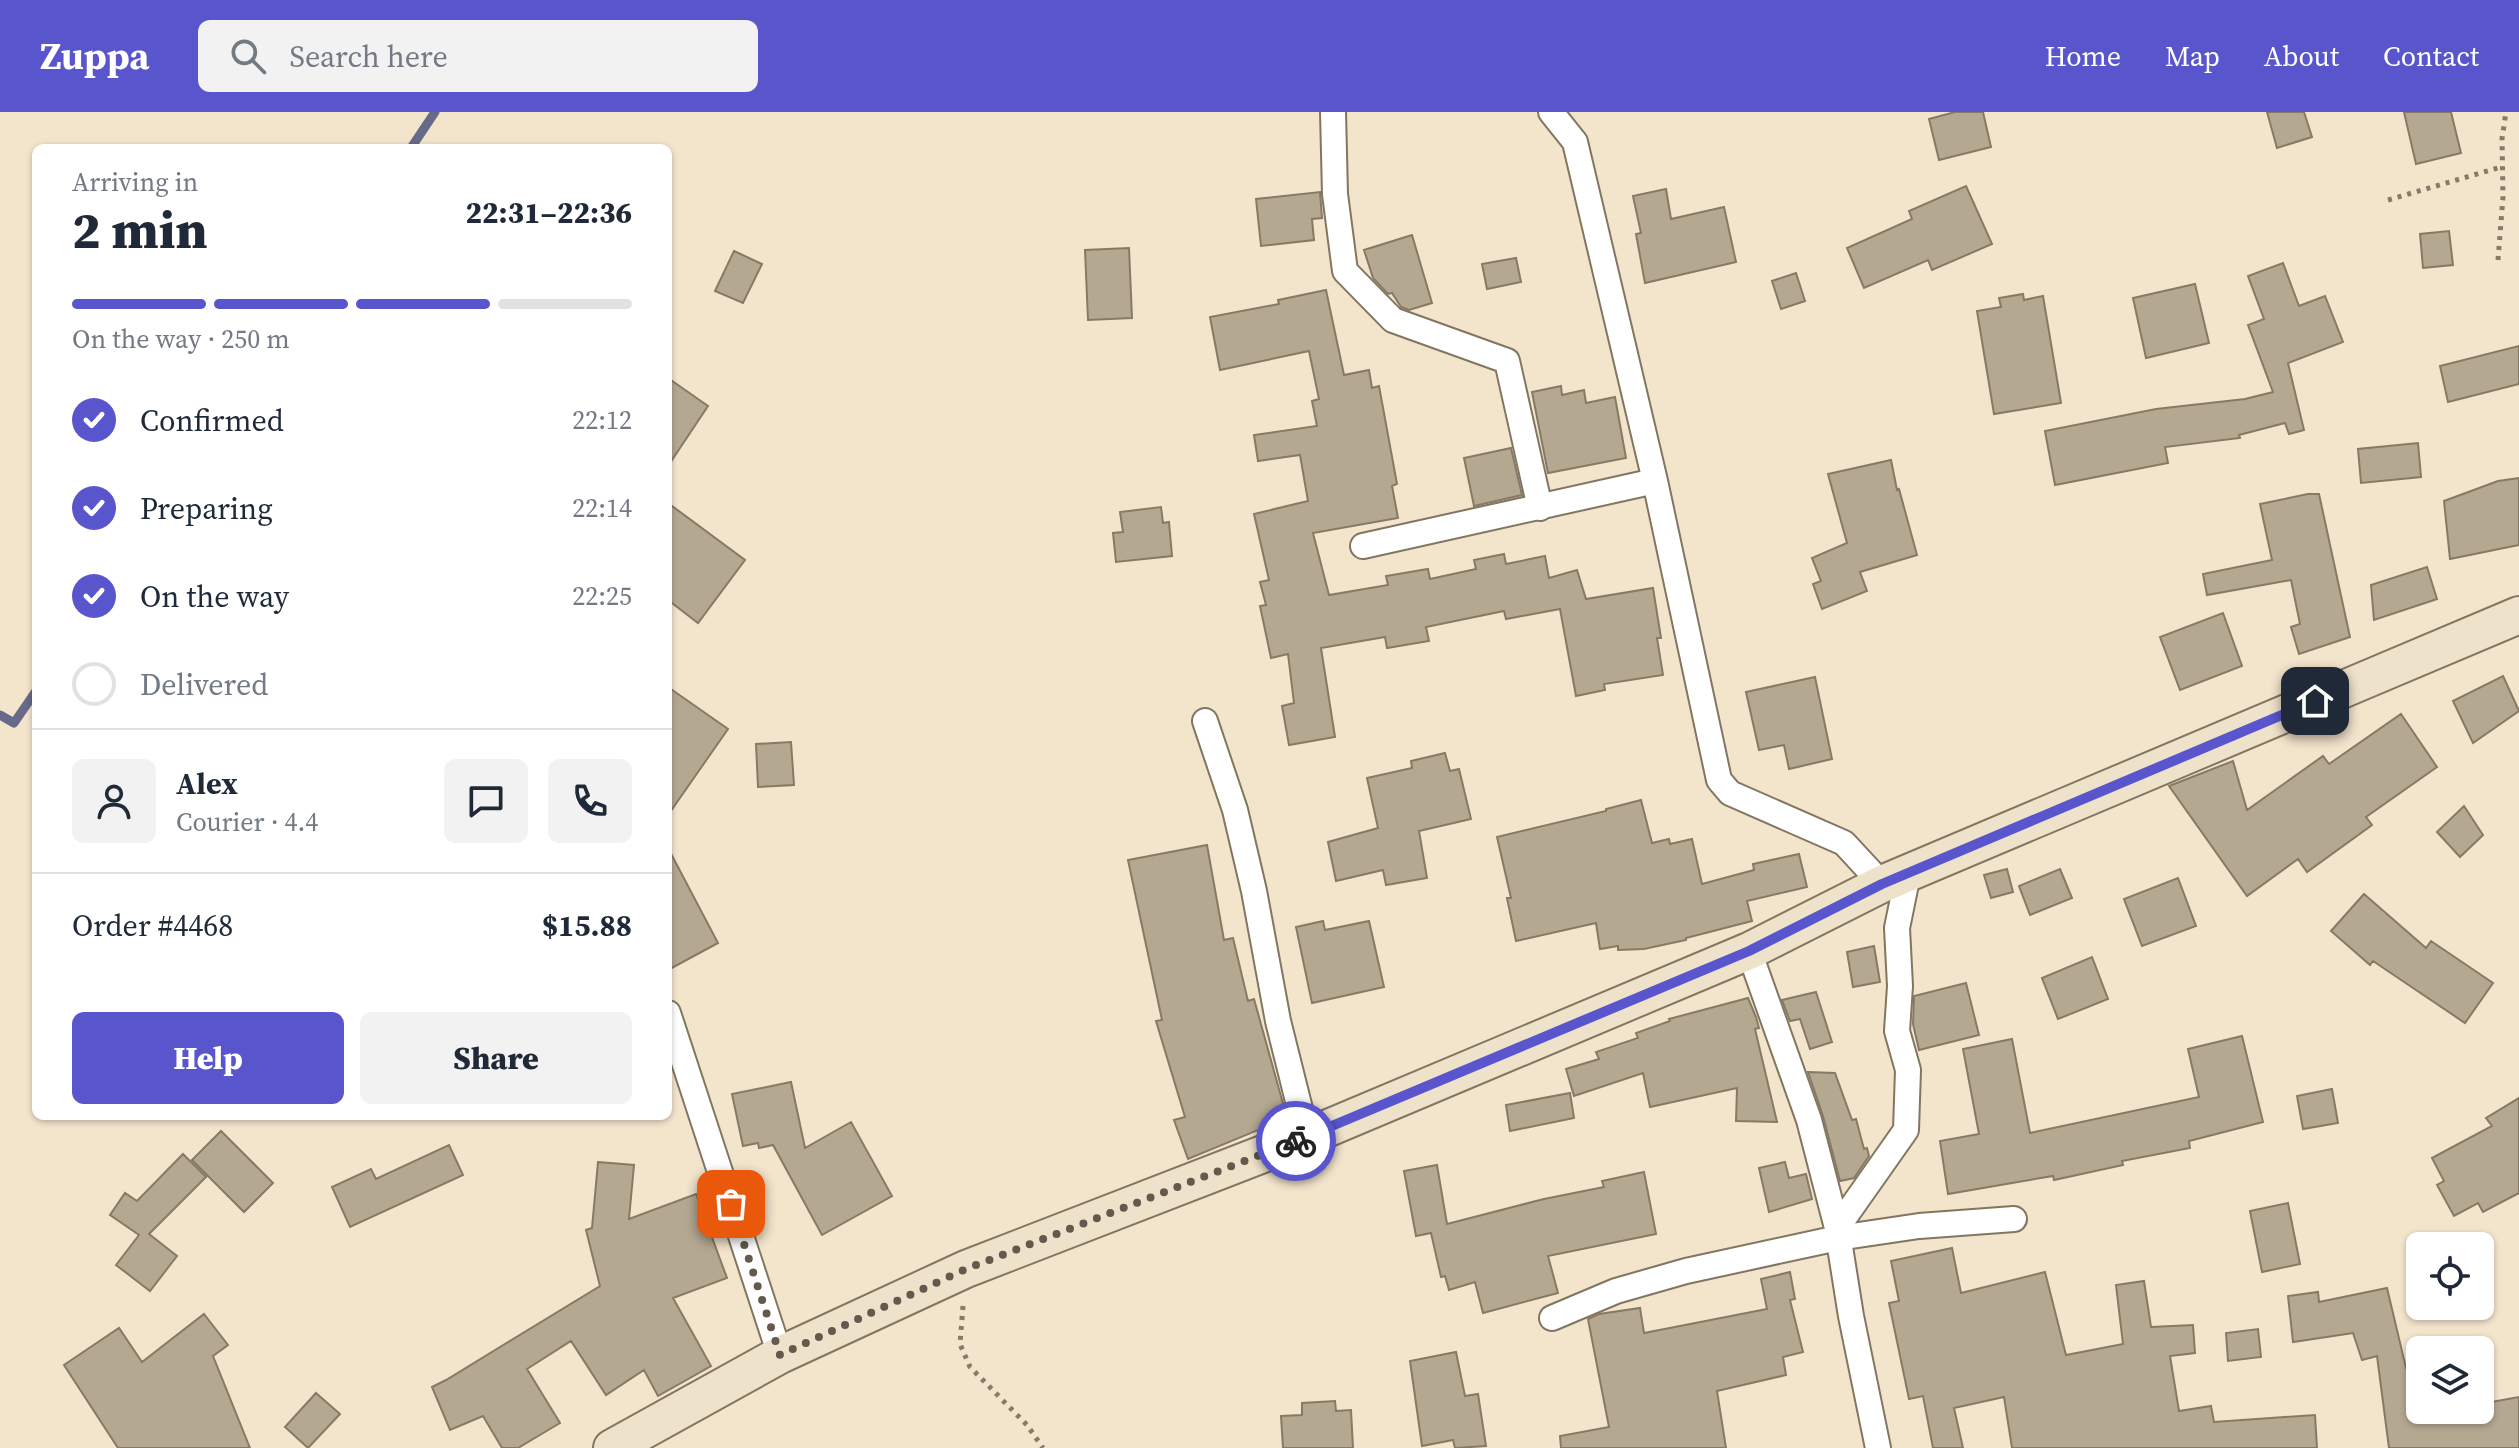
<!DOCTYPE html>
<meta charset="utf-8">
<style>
:root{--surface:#fff;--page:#f2f2f3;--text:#1f2937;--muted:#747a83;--line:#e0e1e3;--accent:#5855cd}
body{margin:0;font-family:"Source Serif 4",serif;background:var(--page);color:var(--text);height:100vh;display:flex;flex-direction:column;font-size:30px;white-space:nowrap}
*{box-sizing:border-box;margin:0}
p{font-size:26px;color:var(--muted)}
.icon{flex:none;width:44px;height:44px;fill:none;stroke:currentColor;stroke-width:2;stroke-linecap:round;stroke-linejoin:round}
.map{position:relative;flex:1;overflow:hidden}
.sheet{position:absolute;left:32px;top:32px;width:640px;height:976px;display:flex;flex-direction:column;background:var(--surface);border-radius:12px;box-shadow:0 2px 6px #0004}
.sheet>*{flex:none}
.tools{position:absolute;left:2406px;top:1120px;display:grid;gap:16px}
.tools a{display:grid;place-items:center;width:88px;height:88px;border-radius:12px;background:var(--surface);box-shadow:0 2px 6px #0004;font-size:40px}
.pin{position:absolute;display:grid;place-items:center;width:68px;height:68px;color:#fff;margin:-34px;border-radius:16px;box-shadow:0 4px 12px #0006}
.courier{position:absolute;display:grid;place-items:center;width:80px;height:80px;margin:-40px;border:6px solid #5855cd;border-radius:50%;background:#fff;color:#222;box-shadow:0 2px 10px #0007}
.head em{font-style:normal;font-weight:800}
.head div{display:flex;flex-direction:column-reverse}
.head{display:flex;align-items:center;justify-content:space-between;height:136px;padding:0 40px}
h1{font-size:52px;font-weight:800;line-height:60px}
.bar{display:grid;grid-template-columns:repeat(4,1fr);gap:12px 8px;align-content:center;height:96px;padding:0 40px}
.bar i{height:10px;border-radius:6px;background:var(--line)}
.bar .current{background:var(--accent)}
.bar p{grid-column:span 4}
.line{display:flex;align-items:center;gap:20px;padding:0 40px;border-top:2px solid var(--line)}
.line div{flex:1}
.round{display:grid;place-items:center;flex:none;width:84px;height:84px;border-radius:12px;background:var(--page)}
ol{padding:0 40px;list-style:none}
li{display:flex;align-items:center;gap:24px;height:88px}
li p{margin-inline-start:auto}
li .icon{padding:8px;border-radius:50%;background:var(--accent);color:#fff;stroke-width:4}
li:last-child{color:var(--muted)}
li i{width:44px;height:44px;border:4px solid var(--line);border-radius:50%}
.action{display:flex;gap:16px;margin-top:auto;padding:16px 40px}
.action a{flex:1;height:92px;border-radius:12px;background:var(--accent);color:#fff;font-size:32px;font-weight:800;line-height:92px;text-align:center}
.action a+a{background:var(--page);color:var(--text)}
header{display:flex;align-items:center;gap:48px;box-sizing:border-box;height:112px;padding:0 40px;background:var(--accent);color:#fff}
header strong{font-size:38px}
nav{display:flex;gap:44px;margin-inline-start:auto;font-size:28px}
.search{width:560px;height:72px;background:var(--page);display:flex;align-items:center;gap:20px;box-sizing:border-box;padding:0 28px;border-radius:12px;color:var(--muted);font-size:30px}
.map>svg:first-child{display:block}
</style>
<header>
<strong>Zuppa</strong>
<div class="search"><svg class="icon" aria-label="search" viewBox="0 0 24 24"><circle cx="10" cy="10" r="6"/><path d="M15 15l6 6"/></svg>Search here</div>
<nav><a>Home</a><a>Map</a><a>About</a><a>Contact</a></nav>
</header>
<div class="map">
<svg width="2519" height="1336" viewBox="0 0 2519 1336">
<rect width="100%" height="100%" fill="#f3e4cc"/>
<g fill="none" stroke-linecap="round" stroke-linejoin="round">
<path stroke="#676a89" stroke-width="9" d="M 411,36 L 435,0
M 0,603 L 14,611 L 36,579"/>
</g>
<path fill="#b5a891" stroke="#877a65" stroke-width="2" d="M 1955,0 L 1983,0 L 1991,35 L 1939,48 L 1929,7 Z
M 2267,0 L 2304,0 L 2312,25 L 2277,36 Z
M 2404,0 L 2451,0 L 2461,41 L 2416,52 Z
M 1966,74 L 1992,132 L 1932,158 L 1928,148 L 1864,176 L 1847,136 L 1912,107 L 1909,99 Z
M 1666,77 L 1671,107 L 1724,95 L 1736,150 L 1645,171 L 1636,122 L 1641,121 L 1633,84 Z
M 1320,80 L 1322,106 L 1312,107 L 1314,128 L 1261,134 L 1256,87 Z
M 2449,119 L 2453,153 L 2423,156 L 2420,122 Z
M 1412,123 L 1432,191 L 1409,198 L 1401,195 L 1392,181 L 1388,182 L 1373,166 L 1364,138 Z
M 1129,136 L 1132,206 L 1088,208 L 1085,138 Z
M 734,139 L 762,152 L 743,191 L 715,179 Z
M 1516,146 L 1521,170 L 1487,177 L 1482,152 Z
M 2283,151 L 2299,194 L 2325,184 L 2343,230 L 2288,251 L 2304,318 L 2289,322 L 2285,311 L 2239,323 L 2240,326 L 2165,335 L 2168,351 L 2055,373 L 2045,319 L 2156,297 L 2245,287 L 2273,280 L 2248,213 L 2264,207 L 2248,164 Z
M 1796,161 L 1805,189 L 1781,197 L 1772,169 Z
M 2195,172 L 2209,231 L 2146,246 L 2133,186 Z
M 1326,178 L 1344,263 L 1369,258 L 1372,276 L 1379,274 L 1397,372 L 1392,374 L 1398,406 L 1313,421 L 1329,483 L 1388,473 L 1386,464 L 1428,457 L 1430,467 L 1476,457 L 1474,448 L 1504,442 L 1506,452 L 1545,444 L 1549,466 L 1577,458 L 1586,487 L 1653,476 L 1661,526 L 1657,526 L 1663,563 L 1604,572 L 1605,578 L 1576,584 L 1560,497 L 1506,507 L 1504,499 L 1426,515 L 1429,529 L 1387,536 L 1385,525 L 1321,536 L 1335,625 L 1289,633 L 1282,594 L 1294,591 L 1288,542 L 1271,546 L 1260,494 L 1266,493 L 1260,470 L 1269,468 L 1254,402 L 1308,389 L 1300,343 L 1258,349 L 1254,323 L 1317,314 L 1312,289 L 1319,287 L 1309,239 L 1220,258 L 1210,205 L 1279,192 L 1278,188 Z
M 2023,182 L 2024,188 L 2043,184 L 2061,291 L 1994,302 L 1977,199 L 2001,195 L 1999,186 Z
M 2519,234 L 2519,272 L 2448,290 L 2440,254 Z
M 668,266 L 708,294 L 668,354 Z
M 1561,274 L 1562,283 L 1584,278 L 1586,291 L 1615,285 L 1626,346 L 1548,361 L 1532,280 Z
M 2418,331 L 2421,365 L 2361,371 L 2358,337 Z
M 1511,336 L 1522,383 L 1474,394 L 1464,346 Z
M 1891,348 L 1897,378 L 1899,377 L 1917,443 L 1860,460 L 1867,479 L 1822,497 L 1813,472 L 1821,469 L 1812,446 L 1847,431 L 1828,362 Z
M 2519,366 L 2519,433 L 2450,447 L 2444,389 L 2498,369 Z
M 2308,382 L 2319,382 L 2350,525 L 2299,542 L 2291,515 L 2300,512 L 2291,468 L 2207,483 L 2203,462 L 2272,448 L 2260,392 Z
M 668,391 L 745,448 L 698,511 L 668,488 Z
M 1161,395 L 1163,411 L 1169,410 L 1172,444 L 1116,450 L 1113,421 L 1123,420 L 1120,400 Z
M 2427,455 L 2437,487 L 2374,508 L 2371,473 Z
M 2223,501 L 2242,554 L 2180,578 L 2160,525 Z
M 2503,564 L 2519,599 L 2473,631 L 2453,589 Z
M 1815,565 L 1832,647 L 1789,657 L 1784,633 L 1759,638 L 1746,580 Z
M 668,575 L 728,617 L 668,703 Z
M 2401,602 L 2437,655 L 2366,705 L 2372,713 L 2307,760 L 2298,747 L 2247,784 L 2169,674 L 2233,649 L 2247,698 L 2323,644 L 2329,652 Z
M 791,630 L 794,673 L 758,675 L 756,632 Z
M 1445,641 L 1450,659 L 1459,657 L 1471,707 L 1419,719 L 1427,766 L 1386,773 L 1383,758 L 1336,769 L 1328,730 L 1378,716 L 1367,666 L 1412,656 L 1411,649 Z
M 1641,688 L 1652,731 L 1669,727 L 1670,732 L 1692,727 L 1702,772 L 1754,758 L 1753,752 L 1799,742 L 1807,775 L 1747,789 L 1752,809 L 1686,826 L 1686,828 L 1644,837 L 1618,838 L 1618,834 L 1600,837 L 1596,811 L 1516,829 L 1507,786 L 1511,786 L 1497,725 L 1606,699 L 1606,697 Z
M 2464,694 L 2483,723 L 2460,745 L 2437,720 Z
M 1207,733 L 1224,828 L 1233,826 L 1248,889 L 1254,887 L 1287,1006 L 1188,1047 L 1174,1008 L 1185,1005 L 1156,909 L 1162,908 L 1128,748 Z
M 668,736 L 718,831 L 668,858 Z
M 2007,757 L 2013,780 L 1991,786 L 1984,763 Z
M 2060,757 L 2072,786 L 2030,803 L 2019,774 Z
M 2178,766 L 2196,814 L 2142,834 L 2124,787 Z
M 2364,782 L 2426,836 L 2431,829 L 2493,871 L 2465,911 L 2373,849 L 2370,853 L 2331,819 Z
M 1323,809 L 1325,818 L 1369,809 L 1384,875 L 1312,891 L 1296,815 Z
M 1874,834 L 1880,870 L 1853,875 L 1847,840 Z
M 2092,845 L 2108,887 L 2058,907 L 2042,866 Z
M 1966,871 L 1979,923 L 1919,938 L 1913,912 L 1914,884 Z
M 1816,880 L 1832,930 L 1810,937 L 1800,907 L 1790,909 L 1782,888 Z
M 1748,886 L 1756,905 L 1759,916 L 1755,917 L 1777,1010 L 1736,1009 L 1737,976 L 1650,995 L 1643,961 L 1574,984 L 1566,957 L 1599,947 L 1596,940 L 1638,926 L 1636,921 L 1670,909 L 1669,907 Z
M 2242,924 L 2263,1010 L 2189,1029 L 2190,1036 L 2122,1049 L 2123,1053 L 2054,1068 L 2053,1064 L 1948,1082 L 1940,1029 L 1979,1022 L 1963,937 L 2012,927 L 2030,1021 L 2199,985 L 2188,937 Z
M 1808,960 L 1835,961 L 1852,1008 L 1856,1007 L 1864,1037 L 1867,1036 L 1869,1044 L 1854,1066 L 1840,1069 L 1823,1004 Z
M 791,970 L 805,1036 L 851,1010 L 892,1084 L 822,1123 L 773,1033 L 759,1036 L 758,1031 L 743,1034 L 732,982 Z
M 2332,977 L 2338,1011 L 2303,1017 L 2297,984 Z
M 1570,981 L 1574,1006 L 1510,1019 L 1506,993 Z
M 2519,986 L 2519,1081 L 2483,1100 L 2478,1091 L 2454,1104 L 2437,1073 L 2444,1069 L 2432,1046 L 2492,1014 L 2486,1006 Z
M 221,1019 L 273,1071 L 244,1100 L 192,1048 Z
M 449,1033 L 463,1063 L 350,1115 L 332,1075 L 371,1057 L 376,1067 Z
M 183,1042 L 206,1065 L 149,1122 L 177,1144 L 150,1179 L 116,1153 L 139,1123 L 110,1103 L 125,1081 L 137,1089 Z
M 598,1050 L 634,1053 L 629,1107 L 696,1082 L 727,1166 L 673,1186 L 711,1254 L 658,1284 L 644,1258 L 606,1283 L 571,1229 L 527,1257 L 560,1311 L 518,1336 L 502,1336 L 483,1304 L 450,1318 L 432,1275 L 446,1268 L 600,1174 L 586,1118 L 592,1116 Z
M 1785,1050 L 1789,1066 L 1806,1062 L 1812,1087 L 1769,1100 L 1759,1056 Z
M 1437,1053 L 1447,1112 L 1544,1087 L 1604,1075 L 1602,1069 L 1644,1060 L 1656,1122 L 1548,1144 L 1558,1181 L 1483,1201 L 1475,1170 L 1449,1178 L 1445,1164 L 1441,1165 L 1431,1121 L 1416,1124 L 1404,1059 Z
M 2288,1091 L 2300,1152 L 2262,1160 L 2250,1099 Z
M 1952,1136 L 1961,1181 L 2045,1160 L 2066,1243 L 2123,1232 L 2116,1173 L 2144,1169 L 2151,1215 L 2193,1213 L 2195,1241 L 2170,1244 L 2179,1299 L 2211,1294 L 2214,1310 L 2315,1303 L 2317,1336 L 2012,1336 L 2004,1285 L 1954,1296 L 1963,1336 L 1933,1336 L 1923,1284 L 1909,1287 L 1889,1191 L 1899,1189 L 1891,1149 Z
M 1790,1160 L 1795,1187 L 1790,1188 L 1803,1240 L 1783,1245 L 1786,1263 L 1717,1279 L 1726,1336 L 1561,1336 L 1560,1324 L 1609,1315 L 1588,1207 L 1599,1202 L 1640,1196 L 1644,1221 L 1767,1197 L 1761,1167 Z
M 2387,1176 L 2406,1256 L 2420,1254 L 2420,1298 L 2480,1298 L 2480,1292 L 2519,1285 L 2519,1336 L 2389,1336 L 2377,1244 L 2362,1248 L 2353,1221 L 2293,1230 L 2288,1184 L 2318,1180 L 2319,1190 Z
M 204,1202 L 228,1233 L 213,1244 L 250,1336 L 118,1336 L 64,1253 L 119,1216 L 142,1250 Z
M 2258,1217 L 2261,1245 L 2228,1249 L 2226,1221 Z
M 1456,1240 L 1465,1284 L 1478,1282 L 1486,1334 L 1455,1336 L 1453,1328 L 1422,1334 L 1410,1249 Z
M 316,1281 L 340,1302 L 308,1336 L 285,1315 Z
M 1335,1289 L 1336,1299 L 1351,1298 L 1353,1336 L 1283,1336 L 1281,1304 L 1302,1303 L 1302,1291 Z"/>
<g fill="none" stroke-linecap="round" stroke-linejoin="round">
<defs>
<path id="street" d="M 1333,0 L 1335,82 L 1345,159 L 1393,208 L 1507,249 L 1540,396
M 1551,0 L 1575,30 L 1655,369 L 1719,668 L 1730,681 L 1844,731 L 1882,772
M 1363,434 L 1655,369
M 1205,609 L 1235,698 L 1254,779 L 1278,909 L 1307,1025
M 1749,839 L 1809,1008 L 1837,1116 L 1851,1204 L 1878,1336
M 668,901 L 780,1243
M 1837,1116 L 1906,1018 L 1908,958 L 1897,919 L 1900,874 L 1897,816 L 1908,762
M 1552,1206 L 1616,1179 L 1686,1159 L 1838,1126 L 1919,1114 L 2014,1107"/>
<path id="secondary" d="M 612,1336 L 780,1243 L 966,1157 L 1307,1025 L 1749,839 L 1882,772 L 2519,503"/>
</defs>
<use href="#street" stroke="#827660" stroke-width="28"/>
<use href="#secondary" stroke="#827660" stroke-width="40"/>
<path stroke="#857b6a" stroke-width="5" stroke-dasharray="4 6" stroke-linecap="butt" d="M 2388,88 L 2501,55
M 2498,148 L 2503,85 L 2502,27 L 2506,0
M 963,1194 L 960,1232 L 970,1255 L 1027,1313 L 1043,1336"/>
<use href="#street" stroke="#fff" stroke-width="24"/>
<use href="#secondary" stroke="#eee2cb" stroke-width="36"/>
</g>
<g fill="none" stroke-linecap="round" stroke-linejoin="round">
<path stroke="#635a4d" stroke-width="8" stroke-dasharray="0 14.4" d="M 731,1092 L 780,1243 L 966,1157 L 1296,1029"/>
<path stroke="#5855cd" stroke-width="10" d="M 1296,1029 L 1749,839 L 1882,772 L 2315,589"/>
</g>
</svg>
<div class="tools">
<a><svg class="icon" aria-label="locate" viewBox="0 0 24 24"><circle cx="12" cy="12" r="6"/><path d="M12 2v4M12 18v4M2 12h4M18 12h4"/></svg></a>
<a><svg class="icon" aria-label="layers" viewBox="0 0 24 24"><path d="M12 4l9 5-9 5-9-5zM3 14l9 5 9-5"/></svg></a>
</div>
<div class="pin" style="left:731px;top:1092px;background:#ea580c"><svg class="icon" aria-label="bag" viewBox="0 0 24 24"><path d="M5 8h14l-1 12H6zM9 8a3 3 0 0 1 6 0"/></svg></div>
<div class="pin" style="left:2315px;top:589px;background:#1f2937"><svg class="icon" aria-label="home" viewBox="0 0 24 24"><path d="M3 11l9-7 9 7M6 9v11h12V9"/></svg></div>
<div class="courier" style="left:1296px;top:1029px"><svg class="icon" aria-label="bike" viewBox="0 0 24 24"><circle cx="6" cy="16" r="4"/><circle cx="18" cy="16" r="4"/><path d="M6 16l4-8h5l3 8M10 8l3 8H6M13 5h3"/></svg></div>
<section class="sheet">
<div class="head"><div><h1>2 min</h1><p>Arriving in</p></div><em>22:31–22:36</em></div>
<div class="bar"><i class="current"></i><i class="current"></i><i class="current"></i><i></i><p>On the way · 250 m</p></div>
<ol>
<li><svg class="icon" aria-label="check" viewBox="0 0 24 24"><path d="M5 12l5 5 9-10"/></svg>Confirmed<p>22:12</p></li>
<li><svg class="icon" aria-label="check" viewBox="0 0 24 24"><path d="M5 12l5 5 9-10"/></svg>Preparing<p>22:14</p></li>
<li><svg class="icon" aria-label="check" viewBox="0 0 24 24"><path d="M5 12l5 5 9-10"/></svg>On the way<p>22:25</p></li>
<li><i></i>Delivered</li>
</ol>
<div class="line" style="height:144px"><a class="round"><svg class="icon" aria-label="person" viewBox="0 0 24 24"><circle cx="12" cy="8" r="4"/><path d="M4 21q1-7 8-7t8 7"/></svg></a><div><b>Alex</b><p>Courier · 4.4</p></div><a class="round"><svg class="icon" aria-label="chat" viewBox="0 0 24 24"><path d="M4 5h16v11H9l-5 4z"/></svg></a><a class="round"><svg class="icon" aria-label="phone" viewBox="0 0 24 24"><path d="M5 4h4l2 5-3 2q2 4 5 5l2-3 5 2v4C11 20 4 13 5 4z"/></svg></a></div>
<div class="line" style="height:104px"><div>Order #4468</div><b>$15.88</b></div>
<div class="action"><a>Help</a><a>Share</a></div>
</section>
</div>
